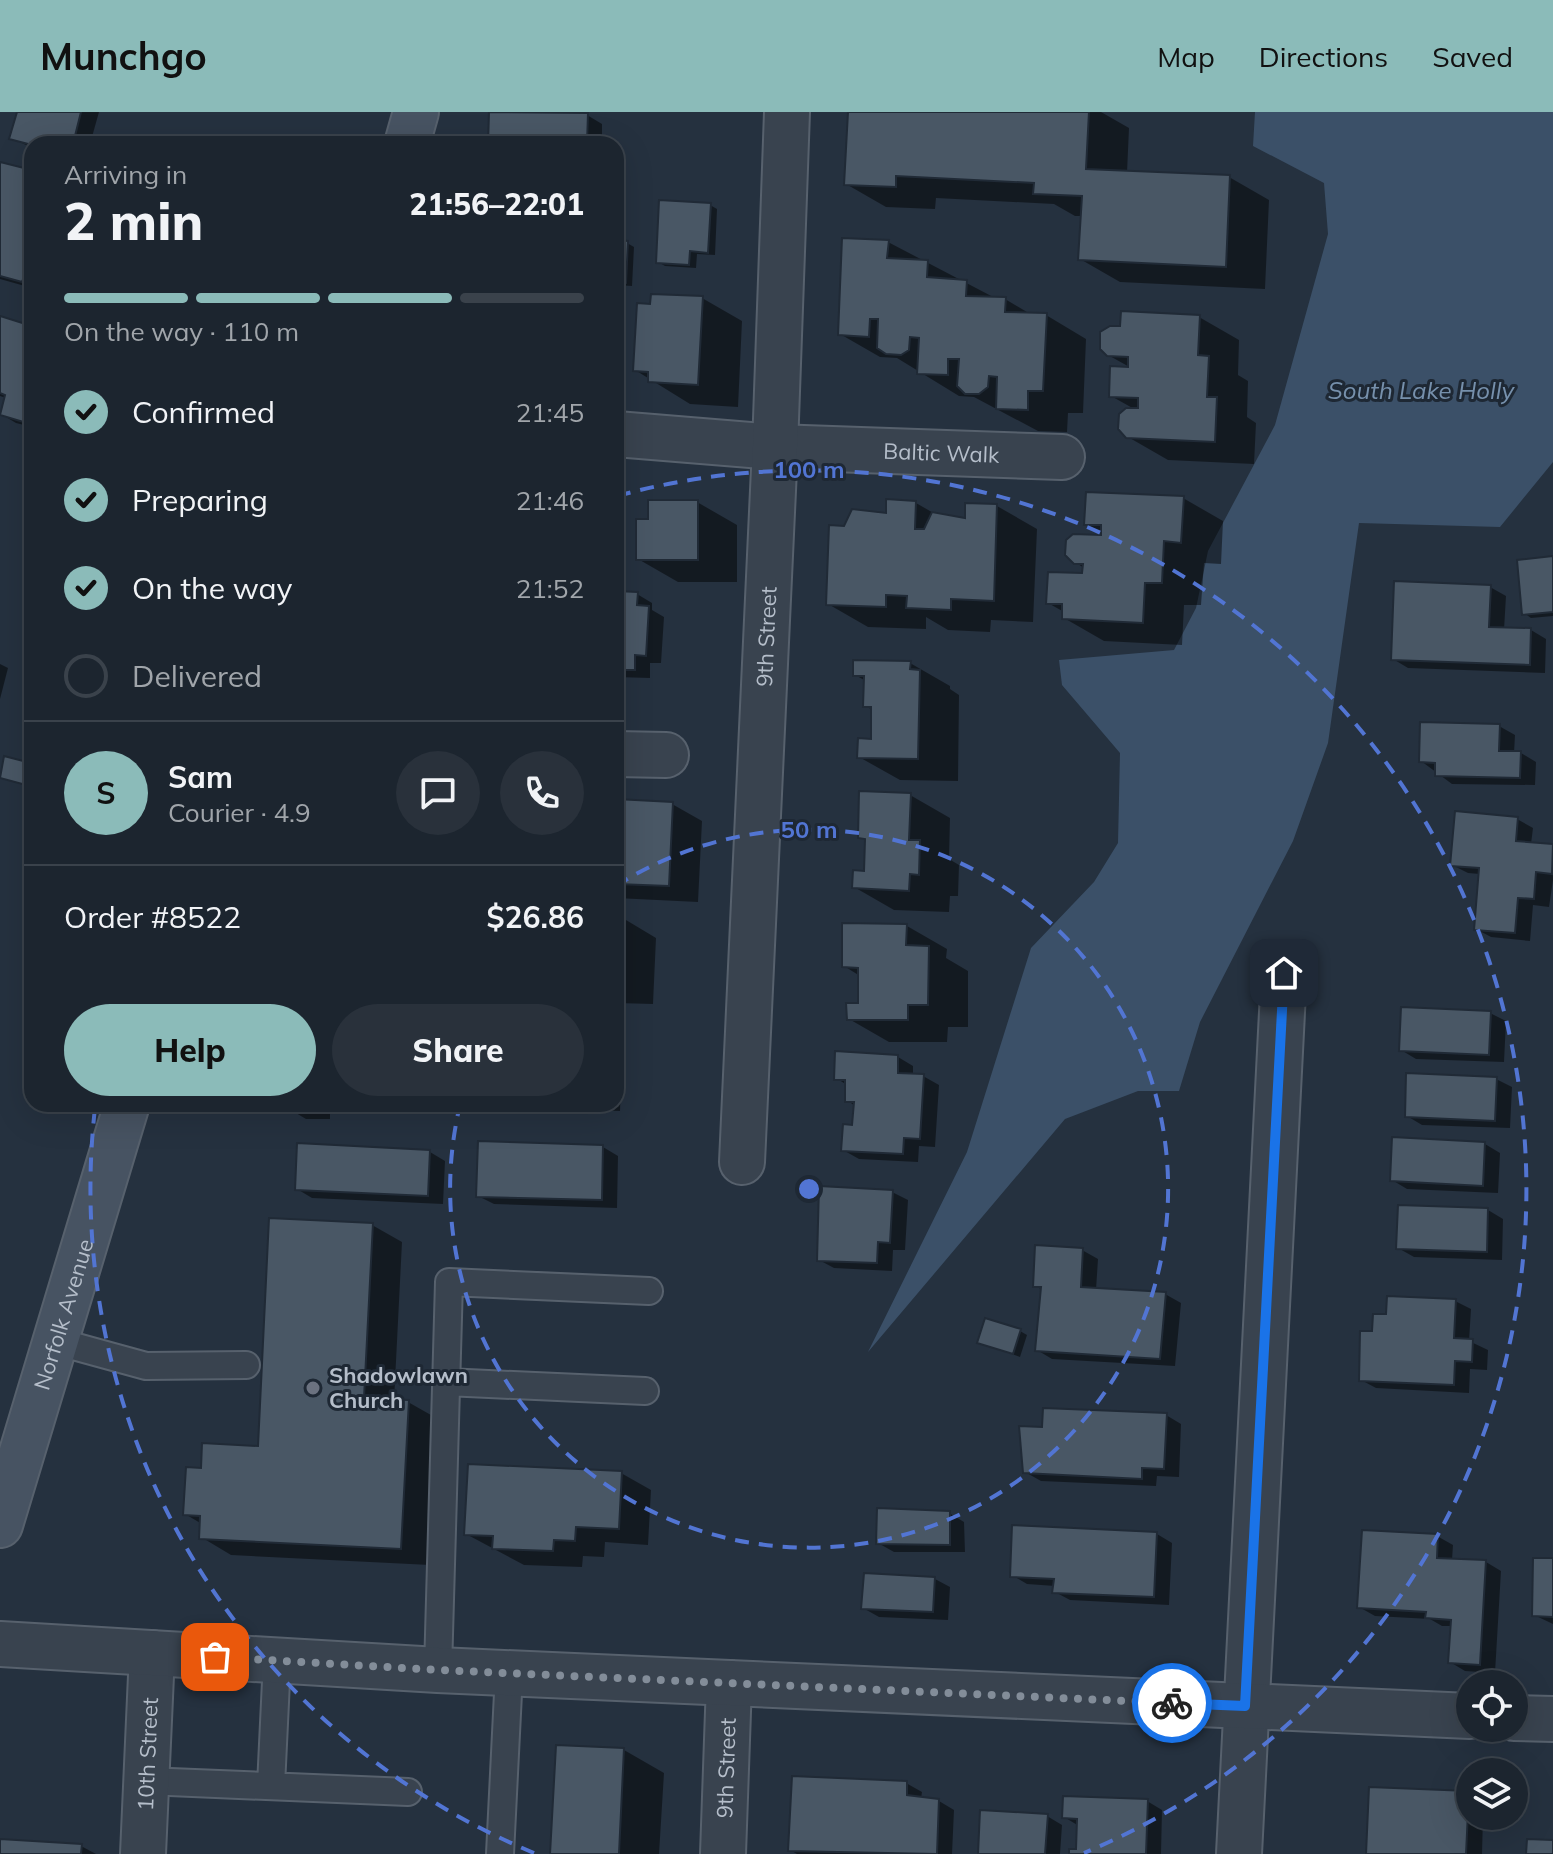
<!DOCTYPE html>
<meta charset="utf-8">
<style>
:root{--surface:#1c252f;--page:#29313b;--text:#f1f3f6;--muted:#a0a5aa;--line:#3a424b;--accent:#8bbbb9}
body{margin:0;font-family:Mulish,sans-serif;background:var(--page);color:var(--text);height:100vh;display:flex;flex-direction:column;font-size:30px;white-space:nowrap}
*{box-sizing:border-box;margin:0}
p{font-size:26px;color:var(--muted)}
.icon{flex:none;width:44px;height:44px;fill:none;stroke:currentColor;stroke-width:2;stroke-linecap:round;stroke-linejoin:round}
.map{position:relative;flex:1;overflow:hidden}
.sheet{position:absolute;left:24px;top:24px;width:600px;height:976px;display:flex;flex-direction:column;background:var(--surface);border-radius:24px;box-shadow:0 8px 32px #0002,0 0 0 2px var(--line)}
.sheet>*{flex:none}
.buttons{position:absolute;left:1456px;top:1558px;display:grid;gap:16px}
.buttons a{display:grid;place-items:center;width:72px;height:72px;border-radius:50%;background:var(--surface);box-shadow:0 8px 32px #0002,0 0 0 2px var(--line);font-size:40px}
.pin{position:absolute;display:grid;place-items:center;width:68px;height:68px;color:#fff;margin:-34px;border-radius:16px;box-shadow:0 4px 12px #0006}
.courier{position:absolute;display:grid;place-items:center;width:80px;height:80px;margin:-40px;border:6px solid #1a73e8;border-radius:50%;background:#fff;color:#222;box-shadow:0 2px 10px #0007}
.summary em{font-style:normal;font-weight:800}
.summary div{display:flex;flex-direction:column-reverse}
.summary{display:flex;align-items:center;justify-content:space-between;height:136px;padding:0 40px}
h1{font-size:52px;font-weight:800;line-height:60px}
.bar{display:grid;grid-template-columns:repeat(4,1fr);gap:12px 8px;align-content:center;height:96px;padding:0 40px}
.bar i{height:10px;border-radius:6px;background:var(--line)}
.bar .active{background:var(--accent)}
.bar p{grid-column:span 4}
.line{display:flex;align-items:center;gap:20px;padding:0 40px;border-top:2px solid var(--line)}
.line div{flex:1}
.round{display:grid;place-items:center;flex:none;width:84px;height:84px;border-radius:42px;background:var(--page)}
ol{padding:0 40px;list-style:none}
li{display:flex;align-items:center;gap:24px;height:88px}
li p{margin-inline-start:auto}
li .icon{padding:8px;border-radius:50%;background:var(--accent);color:#111;stroke-width:4}
li:last-child{color:var(--muted)}
li i{width:44px;height:44px;border:4px solid var(--line);border-radius:50%}
.cta{display:flex;gap:16px;margin-top:auto;padding:16px 40px}
.cta a{flex:1;height:92px;border-radius:48px;background:var(--accent);color:#111;font-size:32px;font-weight:800;line-height:92px;text-align:center}
.cta a+a{background:var(--page);color:var(--text)}
header{display:flex;align-items:center;gap:48px;box-sizing:border-box;height:112px;padding:0 40px;background:var(--accent);color:#111}
header strong{font-size:38px}
nav{display:flex;gap:44px;margin-inline-start:auto;font-size:28px}
.map>svg:first-child{display:block}
</style>
<header>
<strong>Munchgo</strong>
<nav><a>Map</a><a>Directions</a><a>Saved</a></nav>
</header>
<div class="map">
<svg width="1553" height="1742" viewBox="0 0 1553 1742">
<rect width="100%" height="100%" fill="#25313f"/>
<path fill="#3b5068" d="M 1255,0 L 1553,0 L 1553,350 L 1500,415 L 1359,411 L 1328,631 L 1293,729 L 1200,910 L 1179,979 L 1138,979 L 1065,1007 L 868,1240 L 967,1040 L 1031,836 L 1094,770 L 1118,731 L 1120,641 L 1062,573 L 1059,548 L 1174,538 L 1196,496 L 1208,439 L 1275,313 L 1328,122 L 1324,71 L 1253,34 Z"/>
<path fill="#0007" d="M 19,0 L 99,0 L 90,32 L 32,32 L 32,36 L 12,26 Z
M 491,0 L 569,0 L 574,3 L 587,3 L 602,12 L 602,32 L 490,32 Z
M 850,0 L 1101,0 L 1129,16 L 1127,61 L 1229,65 L 1269,88 L 1265,177 L 1120,170 L 1080,147 L 1083,104 L 1075,104 L 1054,92 L 936,86 L 935,97 L 886,95 L 846,72 Z
M 0,52 L 32,60 L 32,176 L 0,167 Z
M 710,93 L 717,97 L 715,143 L 697,142 L 696,156 L 665,154 L 658,150 Z
M 616,130 L 627,131 L 634,135 L 632,174 L 616,173 Z
M 888,130 L 997,187 L 1005,187 L 1032,203 L 1046,203 L 1086,227 L 1083,301 L 1068,301 L 1067,320 L 1038,319 L 974,285 L 959,284 L 897,246 L 880,245 L 840,222 Z
M 702,186 L 742,209 L 738,295 L 690,292 L 635,258 Z
M 1199,205 L 1239,228 L 1238,263 L 1248,269 L 1247,305 L 1256,311 L 1254,352 L 1168,348 L 1128,325 L 1136,298 L 1111,284 L 1133,257 L 1108,243 Z
M 0,206 L 32,216 L 32,315 L 16,311 L 1,302 L 6,286 L 0,284 Z
M 1183,386 L 1223,409 L 1221,452 L 1204,451 L 1201,493 L 1184,493 L 1182,533 L 1104,529 L 1064,506 L 1064,500 L 1048,491 L 1084,463 L 1084,456 L 1075,450 L 1103,425 L 1103,421 L 1086,412 Z
M 697,390 L 737,413 L 737,470 L 678,470 L 638,447 L 650,409 Z
M 916,391 L 937,403 L 967,408 L 997,394 L 1037,417 L 1033,510 L 991,508 L 990,520 L 948,518 L 926,505 L 926,517 L 868,515 L 828,492 L 845,416 L 888,404 Z
M 1553,446 L 1553,504 L 1531,506 L 1524,501 Z
M 1490,475 L 1506,484 L 1504,518 L 1531,518 L 1546,527 L 1545,561 L 1408,556 L 1393,547 Z
M 616,481 L 637,482 L 652,491 L 652,498 L 664,505 L 661,551 L 650,551 L 650,566 L 616,565 Z
M 910,551 L 950,574 L 950,577 L 959,583 L 958,669 L 900,668 L 859,645 L 873,629 L 873,598 L 865,594 L 866,569 L 855,563 Z
M 0,552 L 8,556 L 0,587 Z
M 1499,614 L 1515,623 L 1514,641 L 1521,641 L 1536,650 L 1535,673 L 1452,672 L 1421,649 Z
M 30,653 L 32,675 L 1,665 Z
M 910,683 L 950,706 L 949,747 L 959,753 L 958,784 L 950,784 L 949,800 L 894,798 L 854,775 L 866,761 L 867,729 L 860,725 Z
M 616,689 L 672,692 L 702,709 L 698,790 L 616,786 Z
M 1517,707 L 1533,716 L 1531,732 L 1553,734 L 1553,768 L 1549,795 L 1533,793 L 1530,829 L 1491,825 L 1476,817 L 1480,762 L 1468,761 L 1452,753 Z
M 616,802 L 656,826 L 653,892 L 616,891 Z
M 907,814 L 947,837 L 946,846 L 968,859 L 968,915 L 948,915 L 947,930 L 889,930 L 849,907 L 860,893 L 860,864 L 844,854 Z
M 1490,901 L 1506,909 L 1504,950 L 1416,947 L 1401,938 Z
M 616,941 L 622,944 L 620,999 L 499,995 L 494,992 L 616,992 Z
M 898,945 L 913,954 L 913,964 L 923,964 L 939,973 L 935,1035 L 919,1034 L 918,1050 L 859,1047 L 843,1038 L 854,1015 L 855,994 L 847,988 L 847,973 L 836,966 Z
M 1496,967 L 1512,975 L 1510,1016 L 1422,1013 L 1407,1004 Z
M 281,992 L 395,992 L 394,995 L 381,995 L 381,1001 L 330,999 L 330,1007 L 306,1007 Z
M 1485,1032 L 1500,1041 L 1498,1081 L 1407,1077 L 1392,1068 Z
M 603,1035 L 618,1044 L 617,1096 L 494,1092 L 478,1084 Z
M 430,1040 L 445,1049 L 443,1092 L 312,1086 L 297,1077 Z
M 892,1080 L 908,1088 L 905,1138 L 893,1138 L 892,1159 L 834,1156 L 819,1148 Z
M 1488,1098 L 1503,1107 L 1502,1148 L 1414,1145 L 1398,1136 Z
M 372,1113 L 402,1130 L 394,1289 L 408,1290 L 438,1307 L 430,1453 L 231,1443 L 201,1425 L 202,1412 L 185,1402 L 202,1358 L 260,1336 Z
M 1082,1138 L 1098,1147 L 1096,1178 L 1165,1182 L 1181,1191 L 1175,1254 L 1052,1247 L 1037,1238 L 1043,1178 L 1035,1174 Z
M 1455,1189 L 1471,1197 L 1469,1229 L 1488,1238 L 1487,1258 L 1470,1257 L 1469,1281 L 1376,1276 L 1361,1268 L 1374,1221 Z
M 1020,1219 L 1027,1223 L 1020,1245 L 979,1230 Z
M 1166,1303 L 1181,1312 L 1179,1365 L 1157,1364 L 1156,1374 L 1041,1369 L 1025,1360 L 1044,1317 Z
M 621,1361 L 651,1378 L 648,1433 L 605,1430 L 604,1445 L 583,1444 L 582,1455 L 524,1453 L 466,1422 Z
M 949,1401 L 964,1410 L 965,1440 L 894,1440 L 878,1431 Z
M 1157,1422 L 1172,1431 L 1169,1493 L 1070,1488 L 1055,1480 L 1055,1474 L 1027,1472 L 1012,1463 Z
M 1437,1424 L 1453,1433 L 1452,1448 L 1486,1450 L 1501,1459 L 1495,1561 L 1465,1559 L 1450,1550 L 1452,1514 L 1442,1514 L 1430,1507 L 1375,1504 L 1359,1495 Z
M 1553,1448 L 1553,1512 L 1534,1503 Z
M 935,1467 L 950,1475 L 948,1508 L 879,1505 L 863,1496 Z
M 624,1638 L 664,1661 L 659,1742 L 552,1742 Z
M 906,1671 L 922,1680 L 921,1687 L 939,1689 L 954,1698 L 952,1742 L 797,1742 L 790,1738 Z
M 1468,1681 L 1470,1704 L 1483,1704 L 1482,1742 L 1368,1742 Z
M 1147,1689 L 1162,1698 L 1161,1742 L 1071,1742 L 1078,1739 L 1079,1714 L 1064,1705 Z
M 1047,1704 L 1062,1713 L 1060,1742 L 980,1742 Z
M 0,1729 L 81,1734 L 96,1742 L 0,1742 Z"/>
<path fill="#495765" stroke="#202a36" stroke-width="2" d="M 17,0 L 81,0 L 73,32 L 32,33 L 9,27 Z
M 489,0 L 588,1 L 587,32 L 488,32 Z
M 848,0 L 1089,0 L 1086,57 L 1230,63 L 1226,155 L 1078,148 L 1082,84 L 1033,82 L 1034,71 L 896,64 L 896,75 L 844,73 Z
M 0,50 L 32,58 L 32,164 L 25,162 L 22,170 L 0,164 Z
M 659,88 L 711,91 L 708,141 L 690,139 L 689,153 L 656,151 Z
M 842,126 L 889,128 L 887,146 L 928,148 L 927,165 L 967,168 L 966,184 L 1006,185 L 1005,200 L 1047,201 L 1043,279 L 1028,279 L 1028,298 L 996,297 L 997,265 L 989,264 L 988,275 L 979,282 L 965,282 L 957,274 L 959,247 L 948,247 L 948,263 L 917,262 L 919,226 L 910,225 L 909,238 L 901,243 L 886,242 L 877,236 L 878,207 L 870,207 L 869,225 L 838,223 Z
M 616,128 L 628,129 L 626,171 L 616,170 Z
M 651,182 L 703,184 L 698,273 L 648,270 L 648,260 L 633,259 L 637,191 L 650,192 Z
M 1121,199 L 1200,203 L 1198,243 L 1209,244 L 1207,285 L 1217,285 L 1215,330 L 1126,326 L 1118,317 L 1119,302 L 1126,296 L 1138,296 L 1138,286 L 1109,285 L 1110,254 L 1128,255 L 1128,245 L 1107,244 L 1100,237 L 1100,220 L 1110,214 L 1120,214 Z
M 0,204 L 32,214 L 30,312 L 0,303 L 5,283 L 0,281 Z
M 1086,380 L 1184,384 L 1181,431 L 1164,429 L 1162,471 L 1145,471 L 1143,511 L 1062,507 L 1062,492 L 1046,492 L 1048,460 L 1082,461 L 1083,452 L 1074,452 L 1065,443 L 1066,428 L 1073,422 L 1101,423 L 1101,413 L 1084,413 Z
M 886,387 L 916,389 L 915,417 L 924,417 L 932,400 L 965,406 L 965,391 L 997,392 L 994,489 L 951,487 L 951,498 L 906,496 L 907,484 L 886,483 L 886,495 L 826,493 L 829,413 L 844,414 L 852,397 L 886,401 Z
M 648,388 L 698,388 L 698,448 L 636,448 L 636,407 L 648,407 Z
M 1553,444 L 1553,500 L 1522,503 L 1517,448 Z
M 1394,469 L 1491,473 L 1489,515 L 1531,516 L 1530,553 L 1391,548 Z
M 616,479 L 638,480 L 637,493 L 649,494 L 646,544 L 635,543 L 635,558 L 616,558 Z
M 853,548 L 911,549 L 910,557 L 920,558 L 918,647 L 857,646 L 858,626 L 871,627 L 871,595 L 863,595 L 864,564 L 853,564 Z
M 1420,610 L 1500,612 L 1499,639 L 1521,639 L 1520,666 L 1435,664 L 1435,651 L 1419,650 Z
M 4,644 L 31,651 L 26,673 L 0,666 Z
M 859,679 L 911,681 L 909,728 L 920,728 L 919,763 L 910,762 L 909,779 L 852,776 L 853,758 L 864,759 L 865,727 L 858,726 Z
M 616,687 L 673,690 L 669,774 L 616,772 Z
M 1455,699 L 1518,705 L 1516,729 L 1553,732 L 1552,762 L 1536,760 L 1534,787 L 1518,786 L 1515,821 L 1474,818 L 1479,756 L 1450,754 Z
M 842,811 L 907,812 L 906,833 L 929,834 L 928,893 L 908,893 L 908,908 L 847,908 L 846,891 L 858,891 L 858,856 L 842,855 Z
M 1401,895 L 1491,899 L 1489,943 L 1399,939 Z
M 835,939 L 898,943 L 898,961 L 924,962 L 920,1027 L 904,1026 L 903,1042 L 841,1039 L 843,1012 L 852,1013 L 854,990 L 845,990 L 845,968 L 834,968 Z
M 1406,961 L 1497,965 L 1495,1009 L 1405,1005 Z
M 289,992 L 315,992 L 315,1000 L 289,999 Z
M 1392,1025 L 1485,1030 L 1483,1074 L 1390,1069 Z
M 478,1029 L 603,1033 L 602,1088 L 476,1085 Z
M 297,1031 L 430,1038 L 428,1084 L 295,1078 Z
M 819,1074 L 893,1078 L 890,1131 L 878,1130 L 877,1151 L 817,1149 Z
M 1398,1093 L 1488,1096 L 1487,1140 L 1396,1137 Z
M 269,1106 L 373,1111 L 364,1286 L 409,1288 L 401,1437 L 199,1427 L 200,1404 L 183,1403 L 186,1355 L 201,1356 L 202,1331 L 258,1334 Z
M 1035,1133 L 1083,1136 L 1081,1175 L 1166,1180 L 1160,1247 L 1035,1239 L 1041,1175 L 1033,1175 Z
M 1387,1184 L 1456,1187 L 1454,1226 L 1473,1227 L 1472,1250 L 1455,1249 L 1454,1273 L 1359,1269 L 1360,1219 L 1372,1219 L 1373,1202 L 1386,1202 Z
M 985,1206 L 1021,1217 L 1013,1242 L 977,1231 Z
M 1043,1296 L 1167,1301 L 1164,1357 L 1142,1356 L 1142,1367 L 1023,1361 L 1019,1314 L 1042,1315 Z
M 468,1352 L 622,1359 L 619,1417 L 576,1415 L 575,1429 L 554,1428 L 553,1439 L 492,1437 L 493,1424 L 464,1423 Z
M 877,1396 L 950,1399 L 950,1433 L 876,1432 Z
M 1012,1413 L 1157,1420 L 1154,1485 L 1052,1481 L 1054,1467 L 1010,1465 Z
M 1362,1418 L 1438,1422 L 1437,1446 L 1486,1448 L 1480,1553 L 1448,1551 L 1451,1508 L 1425,1506 L 1426,1500 L 1357,1496 Z
M 1533,1446 L 1553,1446 L 1553,1505 L 1532,1504 Z
M 864,1461 L 935,1465 L 933,1500 L 861,1497 Z
M 556,1633 L 624,1636 L 619,1742 L 550,1742 Z
M 792,1664 L 907,1669 L 907,1683 L 939,1687 L 937,1742 L 788,1739 Z
M 1369,1675 L 1469,1679 L 1466,1742 L 1366,1742 Z
M 1063,1684 L 1148,1687 L 1146,1742 L 1069,1742 L 1069,1737 L 1076,1737 L 1077,1707 L 1062,1706 Z
M 980,1698 L 1048,1702 L 1045,1742 L 978,1742 Z
M 0,1727 L 82,1732 L 81,1742 L 0,1742 Z
M 1527,1727 L 1553,1728 L 1553,1742 L 1526,1742 Z"/>
<g fill="none" stroke-linecap="round" stroke-linejoin="round">
<defs>
<path id="service" d="M 55,1229 L 146,1254 L 246,1253
M 446,1270 L 645,1279
M 438,1558 L 449,1170 L 649,1179
M 146,1669 L 408,1680
M 271,1674 L 277,1548
M 500,1742 L 509,1561"/>
<g id="minor">
<path id="s1" d="M 616,322 L 775,335 L 1062,345"/>
<path d="M 616,642 L 666,643"/>
<path id="s2" d="M 742,1050 L 775,335 L 787,0"/>
<path id="s3" d="M 143,1742 L 152,1541"/>
<path id="s4" d="M 723,1742 L 729,1571"/>
<path d="M 1239,1742 L 1284,861"/>
</g>
<path id="tertiary" d="M 0,1532 L 438,1558 L 1470,1604
M 1514,1606 L 1553,1607"/>
<g id="secondary">
<path d="M 407,32 L 416,0"/>
<path id="s5" d="M 0,1413 L 127,992"/>
</g>
</defs>
<use href="#service" stroke="#57616d" stroke-width="30"/>
<use href="#minor" stroke="#57616d" stroke-width="48"/>
<use href="#tertiary" stroke="#57616d" stroke-width="48"/>
<use href="#secondary" stroke="#57616d" stroke-width="48"/>
<use href="#service" stroke="#39434f" stroke-width="26"/>
<use href="#minor" stroke="#39434f" stroke-width="44"/>
<use href="#tertiary" stroke="#39434f" stroke-width="44"/>
<use href="#secondary" stroke="#475362" stroke-width="44"/>
</g>
<g fill="none" stroke-linecap="round" stroke-linejoin="round">
<path stroke="#838d99" stroke-width="8" stroke-dasharray="0 14.4" d="M 215,1545 L 438,1558 L 1172,1591"/>
<path stroke="#1a73e8" stroke-width="10" d="M 1172,1591 L 1245,1594 L 1284,861"/>
</g>
<g fill="none" stroke="#5275d3" stroke-width="4" stroke-dasharray="14 10">
<path d="M616 774A359 359 0 1 1 460 993"/>
<path d="M534 1741A719 719 0 0 1 95 996M617 384A719 719 0 0 1 1084 1741"/>
</g>
<circle fill="#6b7280" stroke="#1e2834" stroke-width="3" cx="313" cy="1276" r="8"/>
<g text-anchor="middle" stroke-width="6" stroke-linejoin="round" paint-order="stroke">
<g font-size="22" fill="#b5beca" stroke="#1e2834">
<text dy="8" stroke="none"><textPath href="#s1" startOffset="326">Baltic Walk</textPath></text>
<text dy="8" stroke="none"><textPath href="#s2" startOffset="526">9th Street</textPath></text>
<text dy="8" stroke="none"><textPath href="#s5" startOffset="220">Norfolk Avenue</textPath></text>
<text dy="8" stroke="none"><textPath href="#s3" startOffset="100">10th Street</textPath></text>
<text dy="8" stroke="none"><textPath href="#s4" startOffset="86">9th Street</textPath></text>
</g>
<g font-size="22" font-weight="bold" fill="#b5beca" stroke="#1e2834" text-anchor="start">
<text x="329" y="1271">Shadowlawn<tspan x="329" dy="25">Church</tspan></text>
</g>
<g font-size="24" font-style="italic" fill="#7690ac" stroke="#1e2834">
<text x="1421" y="287">South Lake Holly</text>
</g>
</g>
<circle cx="809" cy="1077" r="12" fill="#5275d3" stroke="#1e2834" stroke-width="4"/>
<g font-size="24" text-anchor="middle" font-weight="bold" fill="#5275d3" stroke="#1e2834" stroke-width="6" stroke-linejoin="round" paint-order="stroke">
<text x="809" y="366">100 m</text>
<text x="809" y="726">50 m</text>
</g>
</svg>
<div class="buttons">
<a><svg class="icon" aria-label="locate" viewBox="0 0 24 24"><circle cx="12" cy="12" r="6"/><path d="M12 2v4M12 18v4M2 12h4M18 12h4"/></svg></a>
<a><svg class="icon" aria-label="layers" viewBox="0 0 24 24"><path d="M12 4l9 5-9 5-9-5zM3 14l9 5 9-5"/></svg></a>
</div>
<div class="pin" style="left:215px;top:1545px;background:#ea580c"><svg class="icon" aria-label="bag" viewBox="0 0 24 24"><path d="M5 8h14l-1 12H6zM9 8a3 3 0 0 1 6 0"/></svg></div>
<div class="pin" style="left:1284px;top:861px;background:#1f2937"><svg class="icon" aria-label="home" viewBox="0 0 24 24"><path d="M3 11l9-7 9 7M6 9v11h12V9"/></svg></div>
<div class="courier" style="left:1172px;top:1591px"><svg class="icon" aria-label="bike" viewBox="0 0 24 24"><circle cx="6" cy="16" r="4"/><circle cx="18" cy="16" r="4"/><path d="M6 16l4-8h5l3 8M10 8l3 8H6M13 5h3"/></svg></div>
<section class="sheet">
<div class="summary"><div><h1>2 min</h1><p>Arriving in</p></div><em>21:56–22:01</em></div>
<div class="bar"><i class="active"></i><i class="active"></i><i class="active"></i><i></i><p>On the way · 110 m</p></div>
<ol>
<li><svg class="icon" aria-label="check" viewBox="0 0 24 24"><path d="M5 12l5 5 9-10"/></svg>Confirmed<p>21:45</p></li>
<li><svg class="icon" aria-label="check" viewBox="0 0 24 24"><path d="M5 12l5 5 9-10"/></svg>Preparing<p>21:46</p></li>
<li><svg class="icon" aria-label="check" viewBox="0 0 24 24"><path d="M5 12l5 5 9-10"/></svg>On the way<p>21:52</p></li>
<li><i></i>Delivered</li>
</ol>
<div class="line" style="height:144px"><b class="round" style="background:var(--accent);color:#111">S</b><div><b>Sam</b><p>Courier · 4.9</p></div><a class="round"><svg class="icon" aria-label="chat" viewBox="0 0 24 24"><path d="M4 5h16v11H9l-5 4z"/></svg></a><a class="round"><svg class="icon" aria-label="phone" viewBox="0 0 24 24"><path d="M5 4h4l2 5-3 2q2 4 5 5l2-3 5 2v4C11 20 4 13 5 4z"/></svg></a></div>
<div class="line" style="height:104px"><div>Order #8522</div><b>$26.86</b></div>
<div class="cta"><a>Help</a><a>Share</a></div>
</section>
</div>
